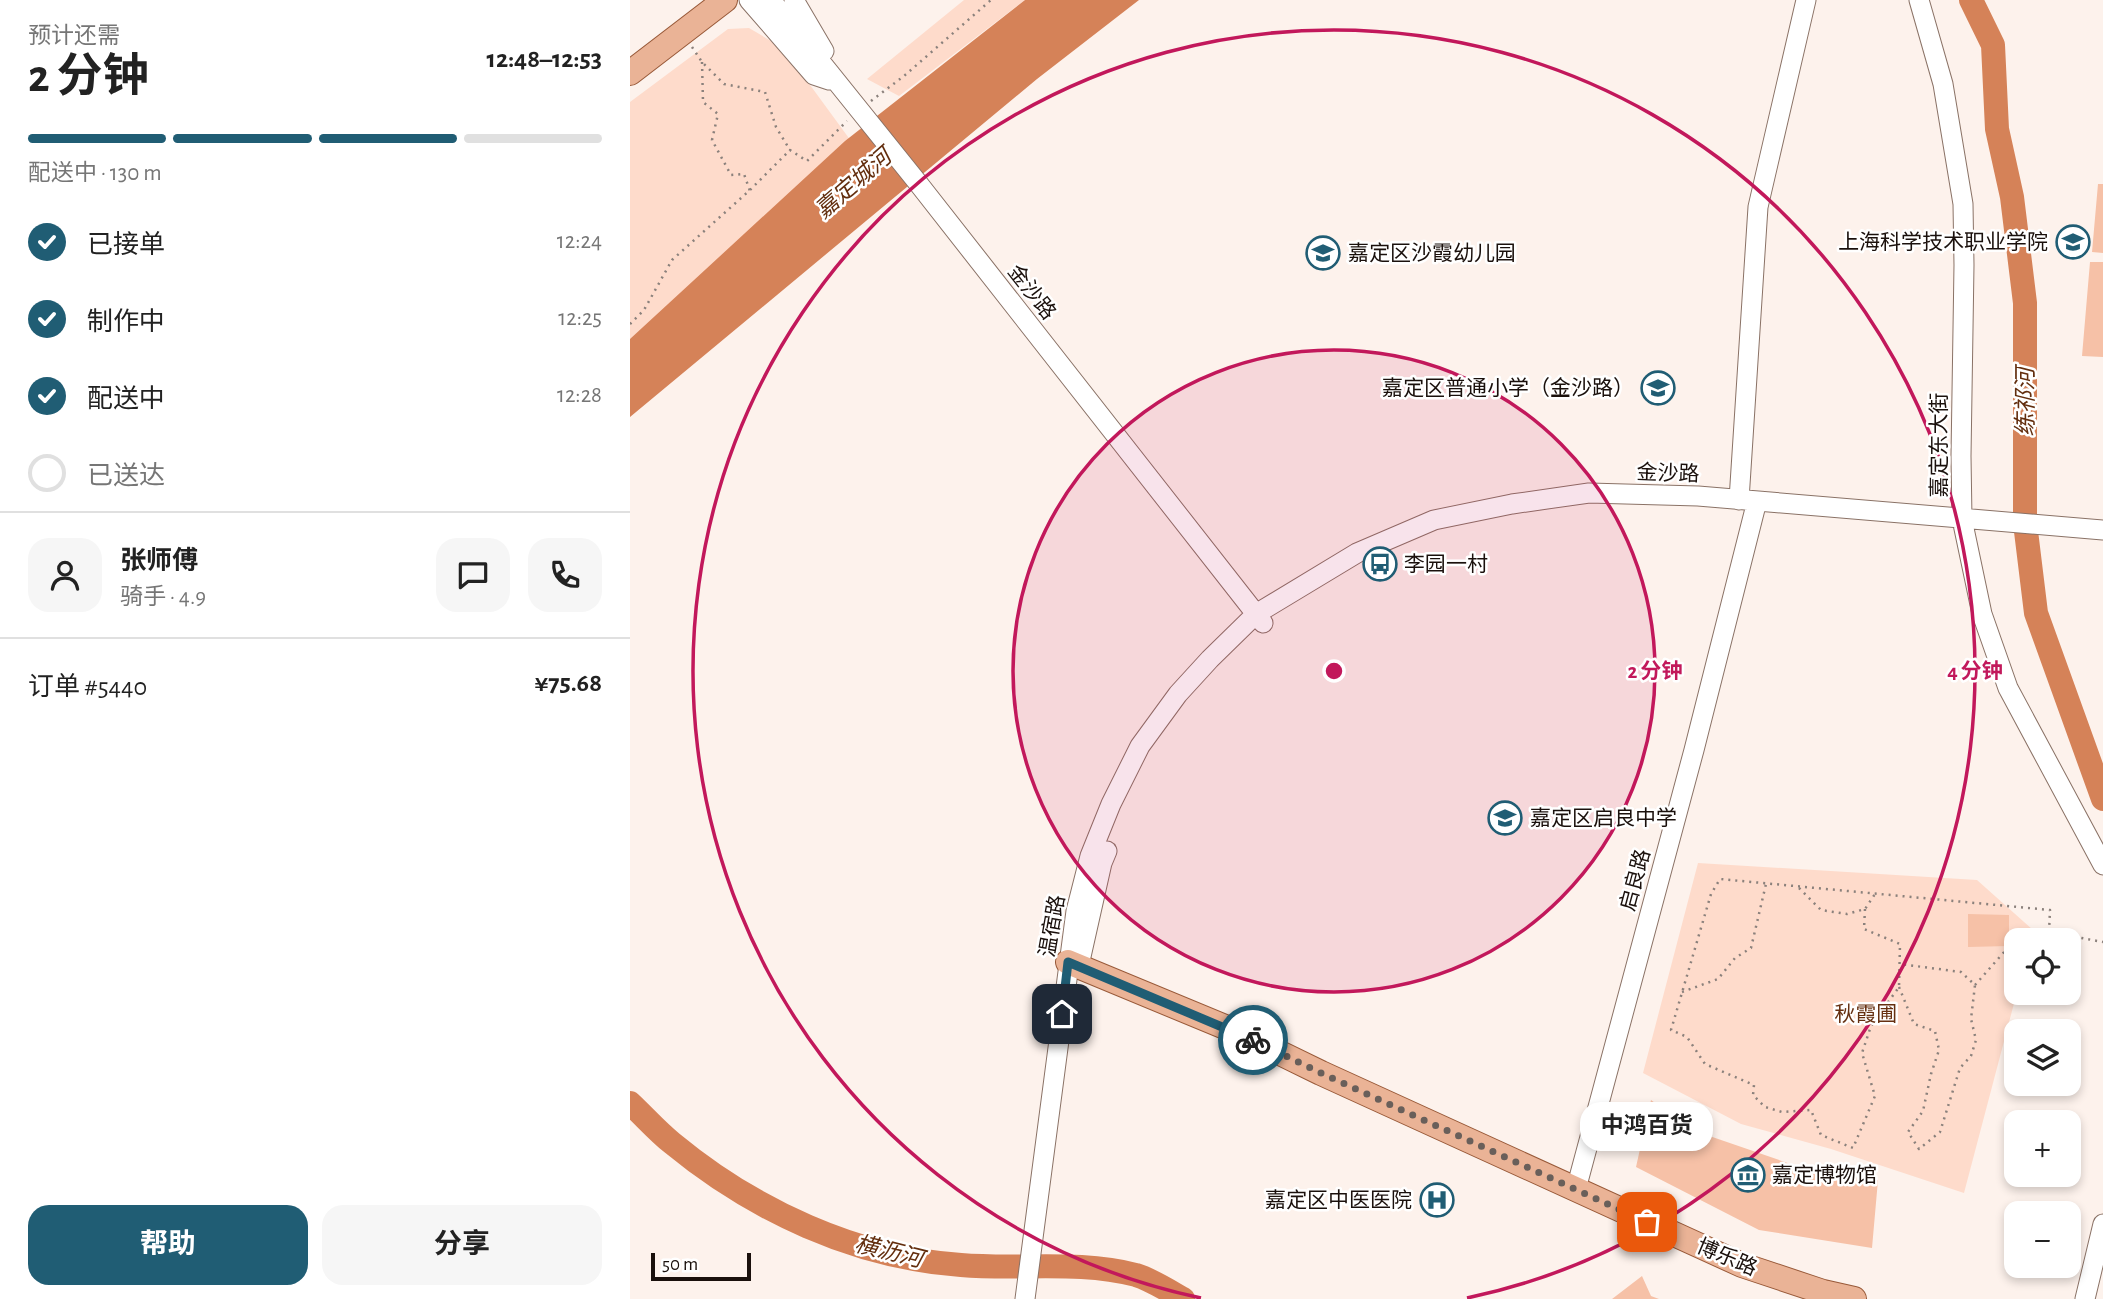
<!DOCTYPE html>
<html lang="zh">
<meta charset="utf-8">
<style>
:root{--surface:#fff;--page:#f6f6f6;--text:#222;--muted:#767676;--line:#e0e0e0;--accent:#205d74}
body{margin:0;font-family:"Alegreya Sans","Noto Sans SC",sans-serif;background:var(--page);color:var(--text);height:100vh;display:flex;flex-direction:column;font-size:26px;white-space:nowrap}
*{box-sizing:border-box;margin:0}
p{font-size:23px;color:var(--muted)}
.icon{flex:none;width:38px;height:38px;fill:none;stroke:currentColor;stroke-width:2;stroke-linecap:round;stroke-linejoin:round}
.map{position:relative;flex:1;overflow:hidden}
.sheet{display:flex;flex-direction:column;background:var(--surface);width:630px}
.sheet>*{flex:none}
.fabs{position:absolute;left:1374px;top:928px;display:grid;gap:14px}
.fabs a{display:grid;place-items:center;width:77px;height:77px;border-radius:14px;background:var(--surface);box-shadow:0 4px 10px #0003;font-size:35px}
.scale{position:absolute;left:21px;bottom:18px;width:100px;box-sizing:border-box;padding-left:7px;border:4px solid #1a100c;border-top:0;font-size:19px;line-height:24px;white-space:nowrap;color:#1a100c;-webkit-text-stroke:5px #fff;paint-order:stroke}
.pin{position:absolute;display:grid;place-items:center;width:60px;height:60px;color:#fff;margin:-30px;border-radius:14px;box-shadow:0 4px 10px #0006}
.courier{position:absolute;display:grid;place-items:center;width:70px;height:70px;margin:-35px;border:5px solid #205d74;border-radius:50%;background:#fff;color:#222;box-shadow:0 2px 9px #0007}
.bubble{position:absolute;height:49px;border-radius:21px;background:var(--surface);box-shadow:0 4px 10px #0003;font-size:23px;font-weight:700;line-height:49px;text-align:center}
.overview em{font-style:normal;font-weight:700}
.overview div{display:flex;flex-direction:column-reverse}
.overview{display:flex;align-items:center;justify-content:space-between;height:119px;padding:0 28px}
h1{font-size:46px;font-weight:700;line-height:52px}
.bar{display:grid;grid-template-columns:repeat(4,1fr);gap:10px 7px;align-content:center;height:84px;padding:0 28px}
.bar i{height:9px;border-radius:5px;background:var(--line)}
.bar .selected{background:var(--accent)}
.bar p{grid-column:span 4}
.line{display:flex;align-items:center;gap:18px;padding:0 28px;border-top:2px solid var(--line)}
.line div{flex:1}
.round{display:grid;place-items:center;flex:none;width:74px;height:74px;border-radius:21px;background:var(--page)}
ol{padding:0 28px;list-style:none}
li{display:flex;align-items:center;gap:21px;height:77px}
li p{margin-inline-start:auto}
li .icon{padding:7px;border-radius:50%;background:var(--accent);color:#fff;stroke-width:4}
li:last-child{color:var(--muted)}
li i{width:38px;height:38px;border:4px solid var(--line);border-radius:50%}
.cta{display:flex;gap:14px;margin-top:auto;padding:14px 28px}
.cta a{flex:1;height:80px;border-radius:21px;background:var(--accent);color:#fff;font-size:28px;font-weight:700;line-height:80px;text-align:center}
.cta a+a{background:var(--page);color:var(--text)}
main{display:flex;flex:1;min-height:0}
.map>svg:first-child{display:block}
</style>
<main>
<section class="sheet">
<div class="overview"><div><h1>2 分钟</h1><p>预计还需</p></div><em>12:48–12:53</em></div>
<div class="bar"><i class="selected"></i><i class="selected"></i><i class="selected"></i><i></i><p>配送中 · 130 m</p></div>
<ol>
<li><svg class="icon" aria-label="check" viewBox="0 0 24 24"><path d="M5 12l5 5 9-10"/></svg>已接单<p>12:24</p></li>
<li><svg class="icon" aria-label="check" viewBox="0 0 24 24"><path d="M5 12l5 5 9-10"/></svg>制作中<p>12:25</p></li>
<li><svg class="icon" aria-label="check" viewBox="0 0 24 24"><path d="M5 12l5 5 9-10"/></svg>配送中<p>12:28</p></li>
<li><i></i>已送达</li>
</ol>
<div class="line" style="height:126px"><a class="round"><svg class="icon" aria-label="person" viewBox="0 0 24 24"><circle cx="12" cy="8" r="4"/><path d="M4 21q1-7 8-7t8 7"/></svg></a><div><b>张师傅</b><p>骑手 · 4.9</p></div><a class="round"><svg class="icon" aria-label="chat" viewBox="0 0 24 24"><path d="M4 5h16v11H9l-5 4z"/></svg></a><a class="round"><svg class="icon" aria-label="phone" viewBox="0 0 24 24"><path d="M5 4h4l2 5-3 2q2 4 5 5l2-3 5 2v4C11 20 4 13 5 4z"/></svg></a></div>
<div class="line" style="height:91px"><div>订单 #5440</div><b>¥75.68</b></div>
<div class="cta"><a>帮助</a><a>分享</a></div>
</section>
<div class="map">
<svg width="1473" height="1299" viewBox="0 0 1473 1299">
<rect width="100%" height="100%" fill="#fdf2ec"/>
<path fill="#fedbcb" d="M 334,0 L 395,0 L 269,96 L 237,79 Z
M 119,28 L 153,48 L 221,141 L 0,345 L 0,102 L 98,29 Z
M 1068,863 L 1347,880 L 1403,930 L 1400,940 L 1386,940 L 1387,992 L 1334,1193 L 1201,1149 L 1111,1124 L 1013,1073 Z"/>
<path fill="#d58258" d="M 395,0 L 509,0 L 407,79 L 0,417 L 0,339 L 215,141 Z"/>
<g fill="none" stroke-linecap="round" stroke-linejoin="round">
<path stroke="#d58258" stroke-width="24" d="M 1341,0 L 1363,45 L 1367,129 L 1382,197 L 1395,303 L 1395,523 L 1406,613 L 1473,799
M 0,1103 C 14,1116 27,1131 42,1143 C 123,1210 226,1258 331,1265 C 390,1270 448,1260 506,1275 C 522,1280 539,1291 553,1299"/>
</g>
<path fill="#f6c1a7" d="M 1468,184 L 1473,184 L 1473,253 L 1462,252 Z
M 1460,262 L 1473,262 L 1473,357 L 1452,356 Z
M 1338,914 L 1379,915 L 1379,946 L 1338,947 Z
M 1021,1100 L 1062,1130 L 1181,1171 L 1248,1180 L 1242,1248 L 1129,1230 L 1006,1167 Z
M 1012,1276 L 1021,1296 L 1029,1299 L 982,1299 Z"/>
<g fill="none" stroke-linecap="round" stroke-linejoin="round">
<defs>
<path id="minor" d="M 119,0 L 184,75 L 199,80
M 141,0 L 288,183 L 633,623
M 164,0 L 194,51
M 1289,0 L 1313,84 L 1333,204 L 1334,265 L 1331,456 L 1332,519 L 1352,614 L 1378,688 L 1473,865
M 1109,500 L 1128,207 L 1176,0
M 450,961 L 472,863 L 477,851
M 946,1189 L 1064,750 L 1127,501
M 395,1299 L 446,911 L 460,856 L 481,804 L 510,746 L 548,694 L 580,659 L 626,614 L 727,553 L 804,520 L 882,504 L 959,493 L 1068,496 L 1473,530
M 1455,1299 L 1473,1224"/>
<path id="major" d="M 0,73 L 95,0
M 438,962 L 607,1032 L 691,1073 L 1112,1265 L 1193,1292 L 1224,1299"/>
</defs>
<use href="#minor" stroke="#8a7266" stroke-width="21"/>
<use href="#major" stroke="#985938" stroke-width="26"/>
<path stroke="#8b817c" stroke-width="2.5" stroke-dasharray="2 5" stroke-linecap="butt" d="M 62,47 L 72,62 L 94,84 L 135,92 L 146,127 L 160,150
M 72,62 L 73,102 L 88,114 L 82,140 L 101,175 L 114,174 L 121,194
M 241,101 L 274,76 L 361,0
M 0,324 L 14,310 L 42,260 L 120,190 L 160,150 L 177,161 L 217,121
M 1169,888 L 1191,910 L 1217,914 L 1235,909 L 1245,894
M 1235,909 L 1234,929 L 1270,944 L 1269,987 L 1241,1026 L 1232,1053 L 1245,1096 L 1223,1148 L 1191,1135 L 1181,1110 L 1152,1112 L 1135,1107 L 1123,1095 L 1124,1085 L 1075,1064 L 1057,1037 L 1041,1030 L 1081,894 L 1090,879 L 1420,910 L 1419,932 L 1473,942
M 1417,940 L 1419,932
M 1345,985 L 1375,951 L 1386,951
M 1269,987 L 1284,1024 L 1305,1031 L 1309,1050 L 1301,1074 L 1293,1111 L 1278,1132 L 1289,1149 L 1310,1132 L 1330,1068 L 1341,1056 L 1346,1040 L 1341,1019 L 1345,985 L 1331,972 L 1270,964
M 1052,992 L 1088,979 L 1105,958 L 1121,948 L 1136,884"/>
<use href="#minor" stroke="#fff" stroke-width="19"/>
<use href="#major" stroke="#eab396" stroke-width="24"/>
</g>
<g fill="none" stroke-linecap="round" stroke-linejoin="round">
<path stroke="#695f5a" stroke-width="7" stroke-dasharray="0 12.6" d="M 623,1040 L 691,1073 L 1017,1222"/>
<path stroke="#205d74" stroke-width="9" d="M 432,1014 L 438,962 L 623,1040"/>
</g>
<circle cx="704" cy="671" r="321" fill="#c2185b" fill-opacity=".12"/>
<g fill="none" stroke="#c2185b" stroke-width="3.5">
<circle cx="704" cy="671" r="321"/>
<path d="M571 1298A641 641 0 1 1 837 1298"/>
</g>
<defs>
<symbol id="university-ring" viewBox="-11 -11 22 22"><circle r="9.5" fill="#fff" stroke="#205d74" stroke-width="1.5"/><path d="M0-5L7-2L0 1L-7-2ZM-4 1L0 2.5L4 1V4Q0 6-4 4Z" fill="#205d74"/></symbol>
<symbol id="school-ring" viewBox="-11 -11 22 22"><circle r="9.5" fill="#fff" stroke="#205d74" stroke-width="1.5"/><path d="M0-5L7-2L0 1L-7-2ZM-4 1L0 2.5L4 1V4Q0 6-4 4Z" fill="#205d74"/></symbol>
<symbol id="bus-ring" viewBox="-11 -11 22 22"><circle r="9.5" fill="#fff" stroke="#205d74" stroke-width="1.5"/><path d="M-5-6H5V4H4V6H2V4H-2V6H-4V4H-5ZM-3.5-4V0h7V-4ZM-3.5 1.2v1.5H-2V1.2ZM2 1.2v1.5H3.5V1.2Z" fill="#205d74"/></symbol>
<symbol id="museum-ring" viewBox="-11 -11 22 22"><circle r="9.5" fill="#fff" stroke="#205d74" stroke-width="1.5"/><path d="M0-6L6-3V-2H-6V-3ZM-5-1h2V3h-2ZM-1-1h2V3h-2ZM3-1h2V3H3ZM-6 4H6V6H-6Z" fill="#205d74"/></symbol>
<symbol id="hospital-ring" viewBox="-11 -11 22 22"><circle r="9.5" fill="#fff" stroke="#205d74" stroke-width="1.5"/><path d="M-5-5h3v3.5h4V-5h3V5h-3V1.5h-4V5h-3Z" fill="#205d74"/></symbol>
</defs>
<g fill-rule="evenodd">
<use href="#university-ring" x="1424" y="223" width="38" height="38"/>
<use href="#school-ring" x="674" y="234" width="38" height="38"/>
<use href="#school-ring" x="1009" y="369" width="38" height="38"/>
<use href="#bus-ring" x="731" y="545" width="38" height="38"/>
<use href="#school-ring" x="856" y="799" width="38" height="38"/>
<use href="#museum-ring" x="1099" y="1156" width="38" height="38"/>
<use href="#hospital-ring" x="788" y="1181" width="38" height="38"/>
</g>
<g text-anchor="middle" stroke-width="5" stroke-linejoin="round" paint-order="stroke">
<g font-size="21" fill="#1a100c" stroke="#fff" text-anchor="start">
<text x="1418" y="249" text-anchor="end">上海科学技术职业学院</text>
<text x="718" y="260">嘉定区沙霞幼儿园</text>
<text x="1004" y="395" text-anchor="end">嘉定区普通小学（金沙路）</text>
<text x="774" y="571">李园一村</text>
<text x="900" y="825">嘉定区启良中学</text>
<text x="1142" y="1182">嘉定博物馆</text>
<text x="782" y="1207" text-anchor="end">嘉定区中医医院</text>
</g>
<g font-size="21" fill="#1a100c" stroke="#fff">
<text transform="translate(402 292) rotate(52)" y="7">金沙路</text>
<text transform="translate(1309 445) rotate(-90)" y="7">嘉定东大街</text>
<text transform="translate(1038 473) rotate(2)" y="7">金沙路</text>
<text transform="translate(1005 880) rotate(-75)" y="7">启良路</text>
<text transform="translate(422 926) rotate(-80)" y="7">温宿路</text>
<text transform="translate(1097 1257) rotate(23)" y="7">博乐路</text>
</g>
<g font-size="21" fill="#663011" stroke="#fff">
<text x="1236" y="1021">秋霞圃</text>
</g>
<g font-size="23" font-style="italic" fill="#632e0e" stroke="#fff">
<text transform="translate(223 183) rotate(-41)" y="8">嘉定城河</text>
<text transform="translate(1395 402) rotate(-90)" y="8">练祁河</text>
<text transform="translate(259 1251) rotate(14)" y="8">横沥河</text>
</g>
</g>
<circle cx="704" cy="671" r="10" fill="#c2185b" stroke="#fff" stroke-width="3.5"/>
<g font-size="21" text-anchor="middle" font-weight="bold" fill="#c2185b" stroke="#fff" stroke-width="5" stroke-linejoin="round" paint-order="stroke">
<text x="1025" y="678">2 分钟</text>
<text x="1345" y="678">4 分钟</text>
</g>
</svg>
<div class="fabs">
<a><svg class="icon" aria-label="locate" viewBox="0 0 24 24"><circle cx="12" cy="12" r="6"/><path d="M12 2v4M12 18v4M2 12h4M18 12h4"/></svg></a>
<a><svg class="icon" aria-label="layers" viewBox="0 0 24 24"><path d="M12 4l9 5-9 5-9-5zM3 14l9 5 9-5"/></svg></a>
<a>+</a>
<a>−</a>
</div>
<div class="scale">50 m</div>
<div class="pin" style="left:1017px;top:1222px;background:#ea580c"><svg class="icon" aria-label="bag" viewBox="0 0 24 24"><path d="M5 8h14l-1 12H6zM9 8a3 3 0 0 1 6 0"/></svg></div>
<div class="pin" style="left:432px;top:1014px;background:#1f2937"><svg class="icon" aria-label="home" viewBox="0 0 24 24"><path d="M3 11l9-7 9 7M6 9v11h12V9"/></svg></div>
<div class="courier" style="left:623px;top:1040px"><svg class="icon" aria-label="bike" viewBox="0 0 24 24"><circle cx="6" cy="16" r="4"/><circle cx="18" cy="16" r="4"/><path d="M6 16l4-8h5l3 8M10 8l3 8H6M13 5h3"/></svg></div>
<div class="bubble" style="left:950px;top:1102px;width:133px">中鸿百货</div>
</div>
</main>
